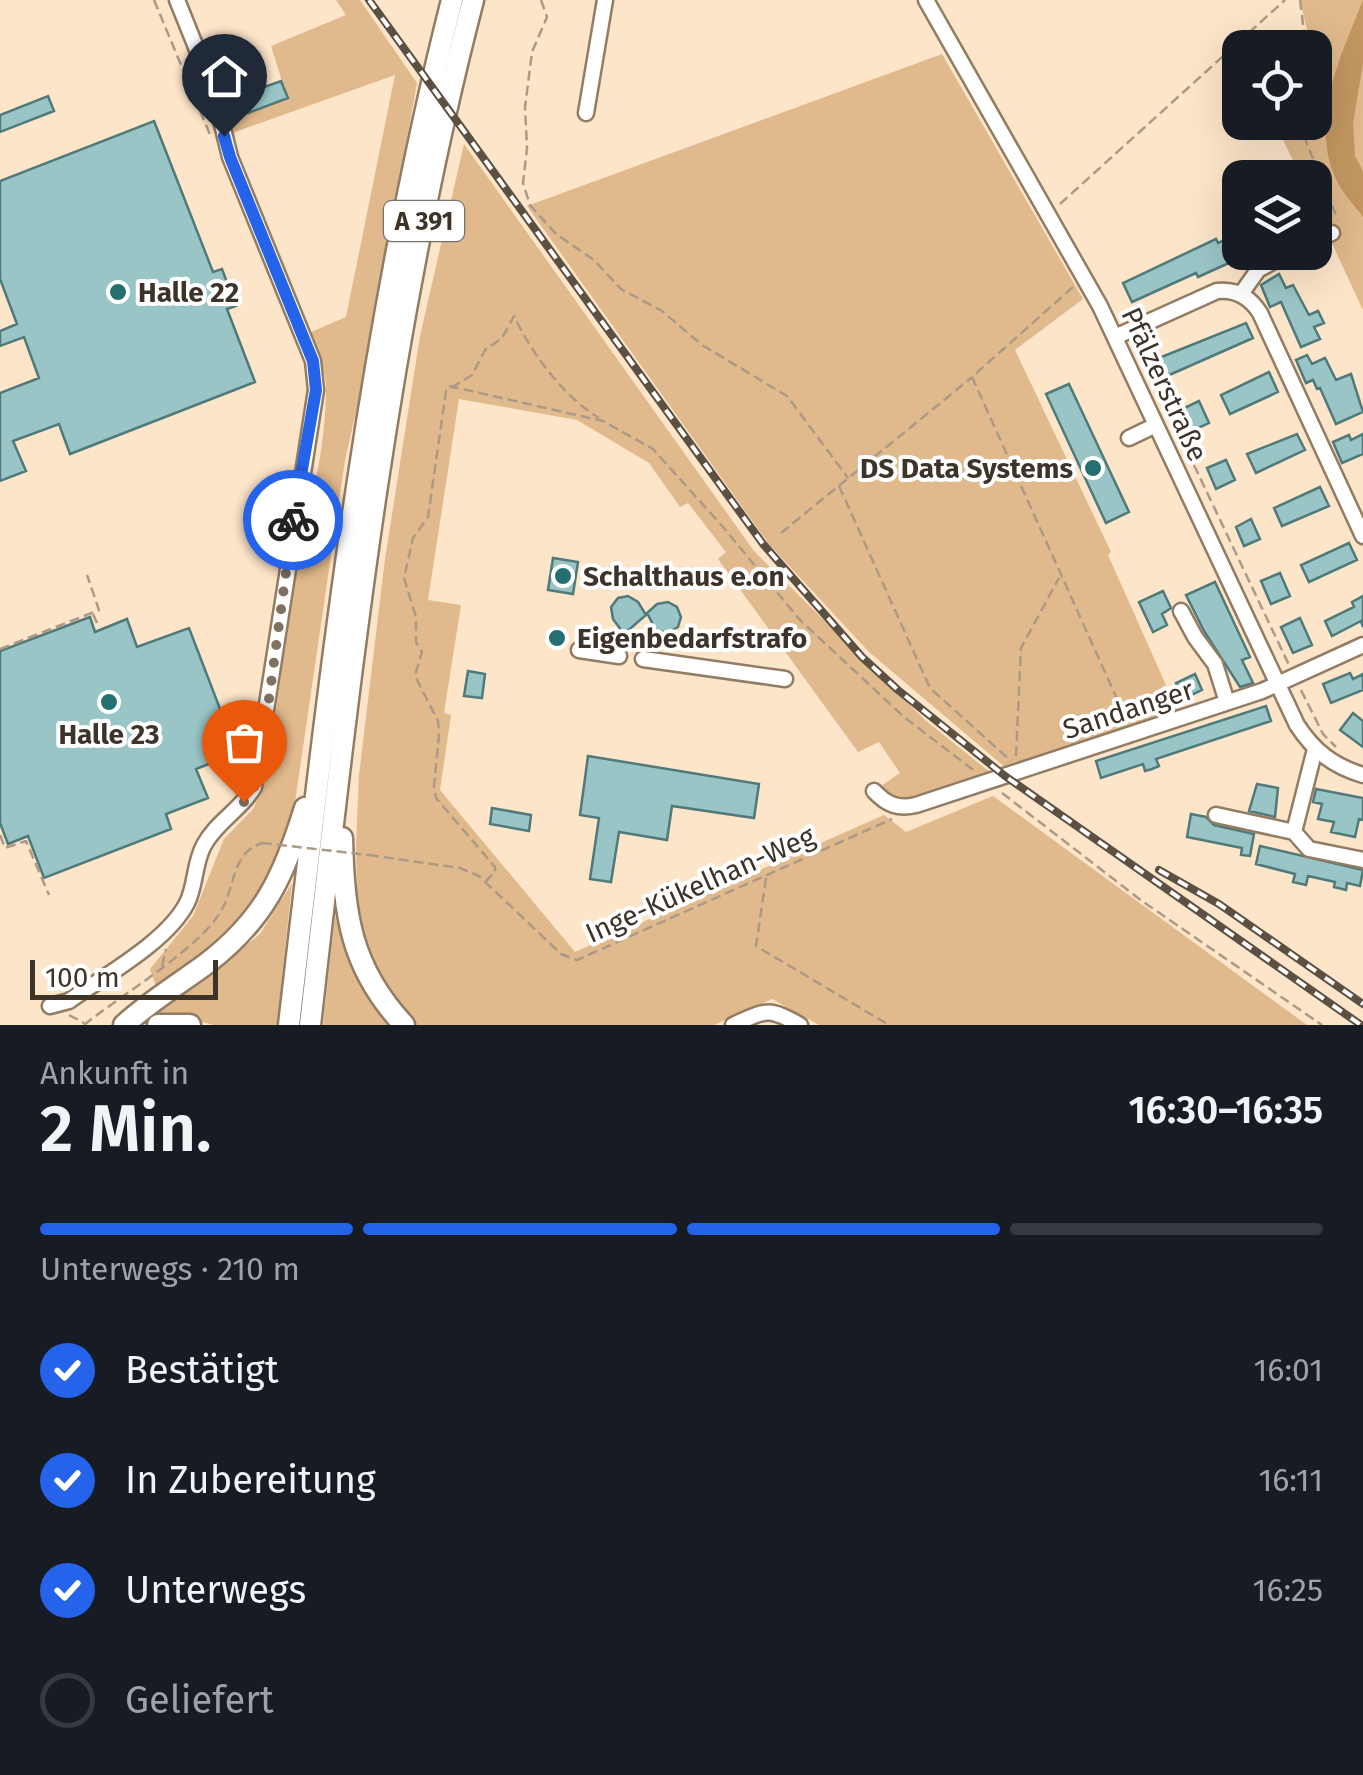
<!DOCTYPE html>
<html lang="de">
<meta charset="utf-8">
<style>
:root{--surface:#171b24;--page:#242831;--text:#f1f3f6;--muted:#9ea1a6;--line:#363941;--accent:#2563eb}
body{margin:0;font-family:"Fira Sans",sans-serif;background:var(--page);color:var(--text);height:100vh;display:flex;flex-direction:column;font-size:38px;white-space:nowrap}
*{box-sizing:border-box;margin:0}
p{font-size:32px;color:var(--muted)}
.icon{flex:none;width:55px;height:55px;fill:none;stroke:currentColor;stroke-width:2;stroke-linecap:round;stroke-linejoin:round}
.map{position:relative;height:1025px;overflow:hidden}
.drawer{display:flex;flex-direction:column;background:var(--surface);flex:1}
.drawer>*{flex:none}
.fabs{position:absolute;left:1222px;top:30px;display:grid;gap:20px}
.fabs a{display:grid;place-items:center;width:110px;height:110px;border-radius:20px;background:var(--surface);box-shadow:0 10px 40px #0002;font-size:50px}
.scale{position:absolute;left:30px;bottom:25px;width:188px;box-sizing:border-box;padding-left:10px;border:5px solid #3d3329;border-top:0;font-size:28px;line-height:35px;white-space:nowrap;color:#3d3329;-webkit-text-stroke:8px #fff;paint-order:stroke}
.pin{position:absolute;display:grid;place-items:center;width:85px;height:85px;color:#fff;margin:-102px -42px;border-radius:50% 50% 50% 0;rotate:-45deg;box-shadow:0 0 10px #0007}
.pin .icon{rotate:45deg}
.courier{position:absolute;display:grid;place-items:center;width:100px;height:100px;margin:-50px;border:8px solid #2563eb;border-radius:50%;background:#fff;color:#222;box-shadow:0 2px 12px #0007}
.overview em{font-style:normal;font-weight:600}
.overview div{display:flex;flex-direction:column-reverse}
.overview{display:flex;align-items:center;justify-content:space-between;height:170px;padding:0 40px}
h1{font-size:65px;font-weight:600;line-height:75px}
.bar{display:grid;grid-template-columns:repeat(4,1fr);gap:15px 10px;align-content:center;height:120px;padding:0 40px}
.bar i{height:12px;border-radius:8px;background:var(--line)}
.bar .selected{background:var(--accent)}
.bar p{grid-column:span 4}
ol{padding:0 40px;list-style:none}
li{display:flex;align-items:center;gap:30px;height:110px}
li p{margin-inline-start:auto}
li .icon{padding:10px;border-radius:50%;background:var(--accent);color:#fff;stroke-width:4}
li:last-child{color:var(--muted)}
li i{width:55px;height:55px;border:5px solid var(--line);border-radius:50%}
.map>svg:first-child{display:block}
</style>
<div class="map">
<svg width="1363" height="1025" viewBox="0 0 1363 1025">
<rect width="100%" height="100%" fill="#fde5c9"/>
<path fill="#e0b98c" d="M 336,0 L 360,0 L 417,83 L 366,368 L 345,460 L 294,809 L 272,880 L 245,922 L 189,969 L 157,989 L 150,969 L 193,916 L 224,839 L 253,809 L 262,791 L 269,762 L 299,541 C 314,509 330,412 325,377 C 323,362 316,347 311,332 L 346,317 L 395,75 L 232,133 L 216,73 L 225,61 L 237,94 L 242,95 L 248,112 L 287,97 L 271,46 L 346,15 Z
M 1300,0 L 1363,0 L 1363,310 L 1315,207 L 1315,178 L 1301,177 L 1275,123 L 1315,122 L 1315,48 L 1311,47 Z
M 942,54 L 1083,299 L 1015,350 L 1111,552 L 1108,555 L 1178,712 L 1006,768 L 869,652 L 768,543 L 527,206 Z
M 464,144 L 754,551 L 925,720 L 991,773 L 912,800 L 891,798 L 880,787 L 900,773 L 879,742 L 858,752 L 718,559 L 726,552 L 688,503 L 680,507 L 649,463 L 577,420 L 459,399 L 428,600 L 461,605 L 444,713 L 451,715 L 440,790 L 575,952 L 884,815 L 906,832 L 993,796 L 1307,1025 L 819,1025 L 772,999 L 714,1025 L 414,1025 L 393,1005 L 358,942 L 356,844 L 359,775 L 385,559 L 420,336 Z
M 292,883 L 277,1025 L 214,1025 L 179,1016 L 136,1025 L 179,998 L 260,934 Z
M 335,916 C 347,955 369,994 396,1025 L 323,1025 Z"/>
<path fill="#c19660" d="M 1363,0 L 1363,63 L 1353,123 L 1355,156 L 1363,171 L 1363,217 C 1355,206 1342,193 1336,179 C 1309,119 1341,56 1363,0 Z"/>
<path fill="#9ac5c6" stroke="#50797a" stroke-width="2.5" d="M 281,81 L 288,98 L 248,113 L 242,95 Z
M 48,96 L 54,111 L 0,132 L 0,115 Z
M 154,121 L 213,272 L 222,269 L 236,306 L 227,309 L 255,382 L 70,454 L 59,424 L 13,441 L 26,471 L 0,481 L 0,393 L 39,378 L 24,337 L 0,346 L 0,331 L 17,324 L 0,279 L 0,181 Z
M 1234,236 L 1240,258 L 1198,277 L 1196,273 L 1132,302 L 1123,283 L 1216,239 L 1218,243 Z
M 1279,274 L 1286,288 L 1293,285 L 1309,315 L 1318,311 L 1324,323 L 1314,327 L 1320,339 L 1301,347 L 1281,302 L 1270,307 L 1261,285 Z
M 1246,323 L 1253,338 L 1167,376 L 1159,358 Z
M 1307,355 L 1312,364 L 1325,358 L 1336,380 L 1351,374 L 1363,412 L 1336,424 L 1320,388 L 1317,389 L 1313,380 L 1306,383 L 1296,360 Z
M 1269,372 L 1278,392 L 1230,414 L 1221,395 Z
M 1069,384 L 1129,512 L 1106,523 L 1046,394 Z
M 1199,401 L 1209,423 L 1192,431 L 1182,409 Z
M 1297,434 L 1305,450 L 1256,473 L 1247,454 Z
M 1363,434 L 1363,454 L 1342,463 L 1333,442 L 1349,435 L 1351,440 Z
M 1226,460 L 1235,480 L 1216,489 L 1207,468 Z
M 1320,487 L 1329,506 L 1282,526 L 1274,508 Z
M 1251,519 L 1260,539 L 1244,546 L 1236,527 Z
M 1349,543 L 1357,560 L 1309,582 L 1301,565 Z
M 553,558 L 578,562 L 573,594 L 548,590 Z
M 1280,573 L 1290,596 L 1271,604 L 1261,581 Z
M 1215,582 L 1250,657 L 1242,660 L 1253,683 L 1240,687 L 1204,631 L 1186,595 Z
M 1163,591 L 1171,608 L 1162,614 L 1167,625 L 1153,632 L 1139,602 Z
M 628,596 L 638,602 L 646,615 L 624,634 L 613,619 L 611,607 L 618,598 Z
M 1363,596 L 1363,627 L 1361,621 L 1332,636 L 1325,621 L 1354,607 L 1352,602 Z
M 668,602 L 677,607 L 681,617 L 678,627 L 667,633 L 656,630 L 647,613 L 657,604 Z
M 90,617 L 95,632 L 127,619 L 137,647 L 189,628 L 237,753 L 196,769 L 208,798 L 166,814 L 171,829 L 44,878 L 28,836 L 8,844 L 0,823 L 0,651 Z
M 1300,618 L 1312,645 L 1293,653 L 1281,627 Z
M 611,635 L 648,641 L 646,649 L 637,650 L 610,644 Z
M 468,671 L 485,674 L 482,698 L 464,696 Z
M 1350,673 L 1353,679 L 1363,674 L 1363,690 L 1331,703 L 1323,684 Z
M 1195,674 L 1202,690 L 1183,699 L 1176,683 Z
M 1266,706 L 1271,721 L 1156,759 L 1159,766 L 1152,769 L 1145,771 L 1143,764 L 1101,778 L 1096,761 Z
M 1353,713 L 1363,721 L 1363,747 L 1340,730 Z
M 588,756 L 759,784 L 754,818 L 672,806 L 667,840 L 619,832 L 611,882 L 590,879 L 599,818 L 580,815 Z
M 1257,784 L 1278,788 L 1275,817 L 1249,811 Z
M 1316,789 L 1363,798 L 1363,820 L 1359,819 L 1355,837 L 1331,832 L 1334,822 L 1318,819 L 1322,804 L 1313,802 Z
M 492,808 L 531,815 L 529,831 L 490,824 Z
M 1191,814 L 1206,817 L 1214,825 L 1254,834 L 1250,856 L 1241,855 L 1242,848 L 1187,837 Z
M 1260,846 L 1363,870 L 1360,886 L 1347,883 L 1346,890 L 1334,887 L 1335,882 L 1308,876 L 1306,885 L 1293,882 L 1295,874 L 1256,864 Z"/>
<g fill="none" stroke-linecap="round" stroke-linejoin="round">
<defs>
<path id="minor" d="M 926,0 L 1100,306 L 1297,725 C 1314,751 1333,766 1363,775
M 586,113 L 605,0
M 1315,241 L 1332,233
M 1241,294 L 1258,270 L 1290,252
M 1115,337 L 1217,291 C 1236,289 1250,297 1260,313 L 1363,536
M 1129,438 L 1156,425
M 1181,611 L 1195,637 L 1215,664 L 1227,702
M 579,650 L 619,656
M 643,659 L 785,679
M 874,791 C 887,805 898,809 916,805 L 1262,691 L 1363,645
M 1216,815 L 1294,832 L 1315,749
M 1294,832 L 1309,849 L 1363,860
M 50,1006 L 69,1001 C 104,976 167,942 187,903 C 196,885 194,863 204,845 C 217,821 241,810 254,787 L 316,390 L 313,361 L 230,157 L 214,92 L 177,0
M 733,1025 C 766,1010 768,1007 800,1025"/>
<path id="highway" d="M 342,838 C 344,914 350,967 404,1025
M 124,1025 C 149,1002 179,984 206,964 C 264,920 284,876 305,808
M 158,1025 L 190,1025
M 289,1025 C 329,682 367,336 452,0
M 310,1025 C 349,682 386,335 473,0"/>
</defs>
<use href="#minor" stroke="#927c63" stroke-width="19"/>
<use href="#highway" stroke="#927c63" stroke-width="25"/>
<path stroke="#ac9a86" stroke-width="2.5" stroke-dasharray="10 5" stroke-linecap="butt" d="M 154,0 L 211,137
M 541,0 L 547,17 L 532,52 L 525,107 L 527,148 L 523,183 L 530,205 L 556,234 L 594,260 L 621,289 L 662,311 L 702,345 L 787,396 L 848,478
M 1300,0 L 1306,48
M 1298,122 L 1338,220
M 1060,204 L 1285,0
M 1073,287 L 972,377 L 1127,721
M 1136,343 L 1289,665
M 449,386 L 603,421 L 653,449 L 723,527 L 800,620 L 904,717 L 976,772
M 839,486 L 930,688 L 1011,761
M 781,533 L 971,378
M 93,614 L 97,623
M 0,649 L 99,610 L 87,575
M 1301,690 L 1323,734 L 1336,747
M 1016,756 L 1021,648 L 1059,578
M 1002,793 L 1142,901 L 1322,1025
M 0,835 L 5,848 L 26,841 L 49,895
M 369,855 L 460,868 L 479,876 L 561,954 L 577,960 L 892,819
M 766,878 L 756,946 L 889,1025
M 485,882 L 495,872 L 495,867 L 436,798 L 434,786 L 439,735 L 438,721 L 417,680 L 416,672 L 422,652 L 416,642 L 416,617 L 404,578 L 413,538 L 428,517 L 446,391 L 472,375 L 485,350 L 502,338 L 514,316 C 532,354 563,396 599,418
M 162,966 L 166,949
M 69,1015 L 84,1023
M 84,1025 C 121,995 199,949 221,911 C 236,886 231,853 262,843"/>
<use href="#minor" stroke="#fff" stroke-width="14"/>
<use href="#highway" stroke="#fff" stroke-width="20"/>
<defs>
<path id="rail" d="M 369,0 L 763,544 L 862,657 L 898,690 L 1005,776 L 1361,1025
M 1159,870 L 1219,904 L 1363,1004"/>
</defs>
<use href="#rail" stroke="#5c5043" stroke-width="8"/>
<use href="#rail" stroke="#fff" stroke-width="4" stroke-dasharray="11" stroke-linecap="butt"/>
<path stroke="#ac9a86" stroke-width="2.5" stroke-dasharray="10 5" stroke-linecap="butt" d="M 262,843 L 369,855"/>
</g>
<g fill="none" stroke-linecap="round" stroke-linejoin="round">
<path stroke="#807161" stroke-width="10" stroke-dasharray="0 18" d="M 244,802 L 254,787 L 260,766 L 293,520"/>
<path stroke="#2563eb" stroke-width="12" d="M 224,136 L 230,157 L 306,344 L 313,361 L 316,390 L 293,520"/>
</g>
<g fill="#246f71" stroke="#fff" stroke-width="4">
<circle cx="118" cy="292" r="10"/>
<circle cx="1093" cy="468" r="10"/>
<circle cx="563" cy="576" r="10"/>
<circle cx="557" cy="638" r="10"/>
<circle cx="109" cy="702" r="10"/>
</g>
<g text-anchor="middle" stroke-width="8" stroke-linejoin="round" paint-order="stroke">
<rect fill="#fff" stroke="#777069" stroke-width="2.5" x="384" y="201" width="80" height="40" rx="8"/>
<g font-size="25" font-weight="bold" fill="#3d3329">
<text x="424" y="230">A 391</text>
</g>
<g font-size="28" font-weight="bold" fill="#3d3329" stroke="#fff" text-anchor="start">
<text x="138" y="302">Halle 22</text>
<text x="1073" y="478" text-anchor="end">DS Data Systems</text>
<text x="583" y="586">Schalthaus e.on</text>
<text x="577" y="648">Eigenbedarfstrafo</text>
<text x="109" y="744" text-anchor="middle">Halle 23</text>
</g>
<g font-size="28" fill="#3d3329" stroke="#fff">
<text transform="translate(1165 384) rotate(65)" y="10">Pfälzerstraße</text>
<text transform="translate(1128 709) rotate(-18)" y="10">Sandanger</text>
<text transform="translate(700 884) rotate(-24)" y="10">Inge-Kükelhan-Weg</text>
</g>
</g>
</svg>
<div class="fabs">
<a><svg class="icon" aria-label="locate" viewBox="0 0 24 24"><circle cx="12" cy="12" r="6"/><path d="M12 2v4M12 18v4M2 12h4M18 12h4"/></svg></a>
<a><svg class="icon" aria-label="layers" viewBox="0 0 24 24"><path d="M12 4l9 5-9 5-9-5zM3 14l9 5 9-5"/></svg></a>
</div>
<div class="scale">100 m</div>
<div class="pin" style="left:244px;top:802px;background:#ea580c"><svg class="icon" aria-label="bag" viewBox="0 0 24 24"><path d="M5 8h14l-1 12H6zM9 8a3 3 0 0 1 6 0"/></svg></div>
<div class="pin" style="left:224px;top:136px;background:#1f2937"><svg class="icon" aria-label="home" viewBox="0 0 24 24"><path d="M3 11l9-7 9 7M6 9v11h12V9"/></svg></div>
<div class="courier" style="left:293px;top:520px"><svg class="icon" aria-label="bike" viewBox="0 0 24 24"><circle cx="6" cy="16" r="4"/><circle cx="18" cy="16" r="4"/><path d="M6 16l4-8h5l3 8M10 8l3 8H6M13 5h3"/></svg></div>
</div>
<section class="drawer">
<div class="overview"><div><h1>2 Min.</h1><p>Ankunft in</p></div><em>16:30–16:35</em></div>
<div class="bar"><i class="selected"></i><i class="selected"></i><i class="selected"></i><i></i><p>Unterwegs · 210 m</p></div>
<ol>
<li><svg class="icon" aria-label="check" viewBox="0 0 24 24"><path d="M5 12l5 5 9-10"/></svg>Bestätigt<p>16:01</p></li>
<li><svg class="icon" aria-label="check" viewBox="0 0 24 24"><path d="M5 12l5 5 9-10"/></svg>In Zubereitung<p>16:11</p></li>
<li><svg class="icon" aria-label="check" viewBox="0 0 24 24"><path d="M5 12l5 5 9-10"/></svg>Unterwegs<p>16:25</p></li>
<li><i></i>Geliefert</li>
</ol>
</section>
